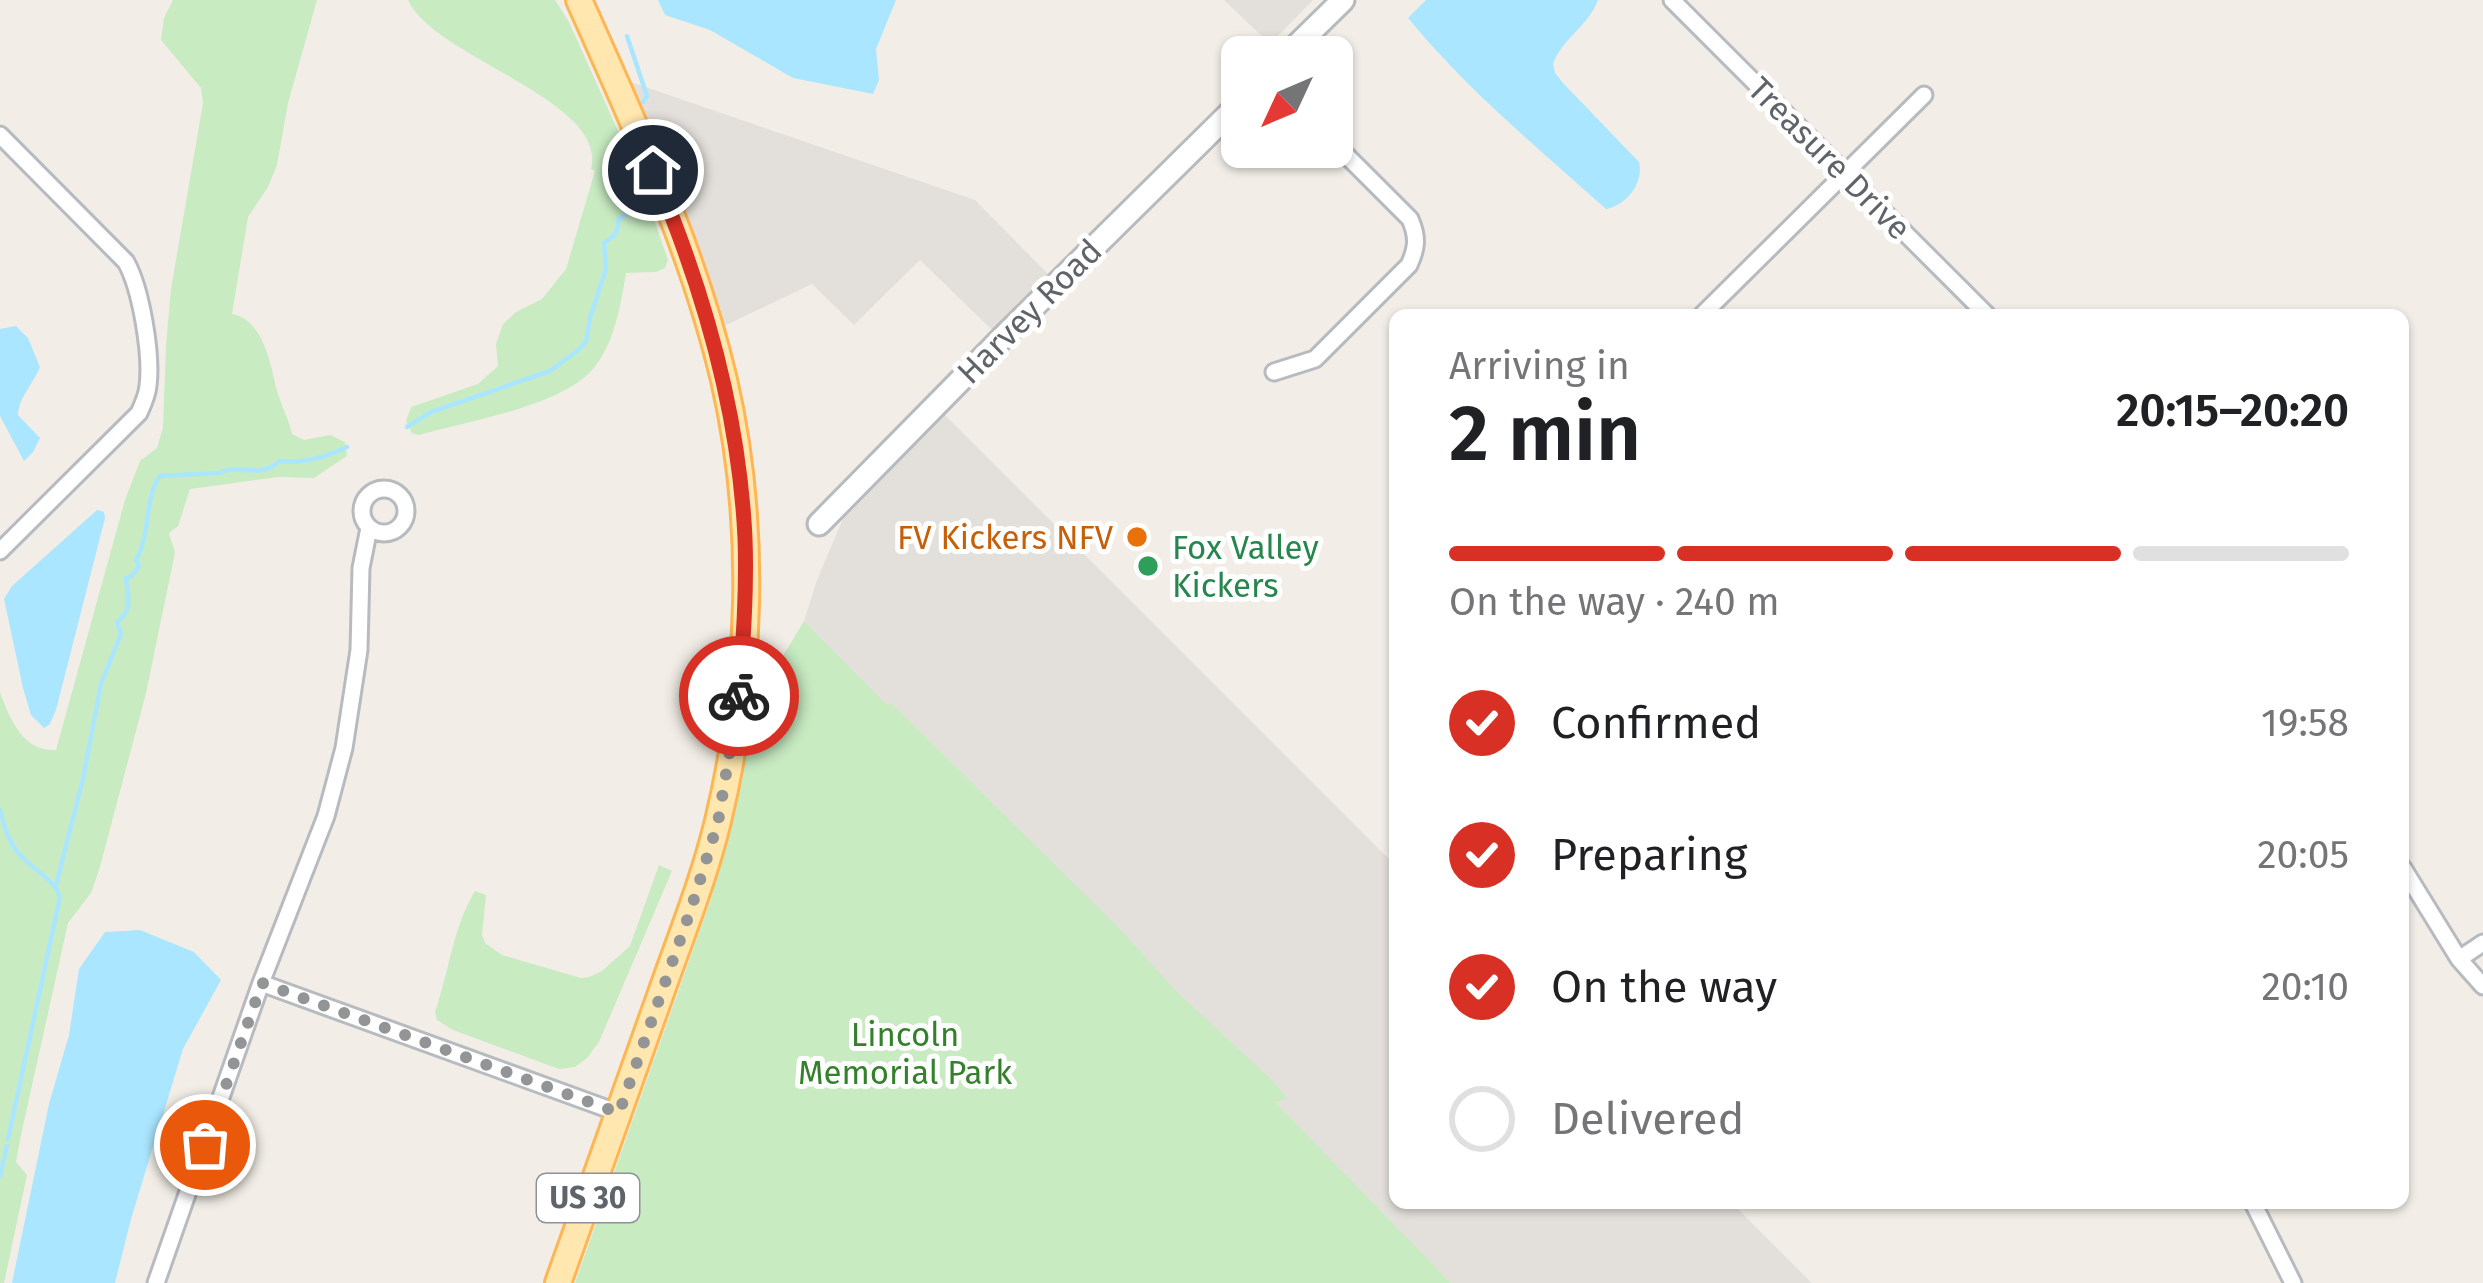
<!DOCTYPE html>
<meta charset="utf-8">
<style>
:root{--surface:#fff;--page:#f6f6f6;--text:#202124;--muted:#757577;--line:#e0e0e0;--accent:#d93025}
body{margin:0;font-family:"Fira Sans",sans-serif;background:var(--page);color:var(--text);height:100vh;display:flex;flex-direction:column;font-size:45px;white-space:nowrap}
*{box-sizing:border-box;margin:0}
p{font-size:39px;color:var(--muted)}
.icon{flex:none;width:66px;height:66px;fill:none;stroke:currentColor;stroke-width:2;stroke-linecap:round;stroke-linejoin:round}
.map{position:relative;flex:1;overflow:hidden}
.details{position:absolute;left:1389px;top:309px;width:1020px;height:900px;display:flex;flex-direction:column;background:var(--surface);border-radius:18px;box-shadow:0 3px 9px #0004}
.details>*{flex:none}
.needle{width:78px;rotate:226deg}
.buttons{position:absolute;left:1221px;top:36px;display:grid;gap:24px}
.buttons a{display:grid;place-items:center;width:132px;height:132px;border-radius:18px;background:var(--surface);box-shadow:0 3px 9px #0004;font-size:60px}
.pin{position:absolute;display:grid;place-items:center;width:102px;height:102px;color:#fff;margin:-51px;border:6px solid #fff;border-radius:50%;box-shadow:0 3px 12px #0007}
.courier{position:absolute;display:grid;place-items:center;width:120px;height:120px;margin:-60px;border:9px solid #d93025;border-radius:50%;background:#fff;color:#222;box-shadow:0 3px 15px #0007}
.overview em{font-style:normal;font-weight:600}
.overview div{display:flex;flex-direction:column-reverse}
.overview{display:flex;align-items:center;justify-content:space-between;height:204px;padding:0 60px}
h1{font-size:78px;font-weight:600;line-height:90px}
.bar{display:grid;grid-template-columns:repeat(4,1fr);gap:18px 12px;align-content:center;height:144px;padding:0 60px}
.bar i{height:15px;border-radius:9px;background:var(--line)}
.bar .current{background:var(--accent)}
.bar p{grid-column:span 4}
ol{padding:0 60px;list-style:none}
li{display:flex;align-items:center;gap:36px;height:132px}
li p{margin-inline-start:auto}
li .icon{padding:12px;border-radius:50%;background:var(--accent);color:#fff;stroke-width:4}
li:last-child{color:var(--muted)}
li i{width:66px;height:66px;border:6px solid var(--line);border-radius:50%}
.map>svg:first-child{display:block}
</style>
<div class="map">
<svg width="2483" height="1283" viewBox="0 0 2483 1283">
<rect width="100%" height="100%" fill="#f2eee7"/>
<path fill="#e3e0db" d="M 1224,0 L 1313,0 L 1270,44 Z
M 622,79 L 975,200 L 1050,276 L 994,332 L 920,260 L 854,325 L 812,284 L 722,327 L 695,242 L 659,155 Z
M 934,404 L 1395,865 L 1395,1203 L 1732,1203 L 1812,1283 L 1451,1283 L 804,621 L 817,580 L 844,516 Z"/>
<path fill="#c8ebc2" d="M 173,0 L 317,0 L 288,103 L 277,165 L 268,187 L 248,217 L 232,314 C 262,319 270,361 276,387 C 280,403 288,417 292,434 L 304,440 L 330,435 L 345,442 L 347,456 L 314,478 L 279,477 L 190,489 L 178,526 L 169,533 L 175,553 L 146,693 L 100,867 L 91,893 L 68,923 L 21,1135 L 16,1162 L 27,1175 L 4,1283 L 0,1283 L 0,692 C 10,719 23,752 56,750 L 125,500 L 140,461 L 157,448 L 163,427 L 166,345 L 171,289 L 203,103 L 201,88 L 161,40 L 164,18 Z
M 408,0 L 555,0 L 569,22 L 641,182 L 668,260 L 665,268 L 656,272 L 626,273 C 621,304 614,346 592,370 C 559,407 467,421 419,435 L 412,433 L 406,421 L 411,407 L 478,384 L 498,366 L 496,344 L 503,324 L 516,312 L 542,299 L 566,269 L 595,171 L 591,169 C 609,100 434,58 408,0 Z
M 804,621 L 887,705 L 891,703 L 1118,927 L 1176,991 L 1273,1081 L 1287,1099 L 1275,1102 L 1451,1283 L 575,1283 L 711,899 L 735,806 L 751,709 Z
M 659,865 L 672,871 L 599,1042 L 587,1058 L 575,1067 L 559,1069 L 453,1030 L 437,1020 L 435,1012 C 449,972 453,927 475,891 L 486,895 L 482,935 L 485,943 L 502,955 L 581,978 L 589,977 L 602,971 L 630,946 Z"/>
<path fill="#aae6ff" d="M 658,0 L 896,0 L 876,49 L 879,80 L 873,94 L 793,78 L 710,30 L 665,15 Z
M 1426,0 L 1598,0 C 1589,25 1562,39 1553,64 L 1555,73 L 1564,84 L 1639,162 C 1644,183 1627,205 1606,209 C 1538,148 1466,89 1408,18 Z
M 16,326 L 28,338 L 40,367 C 33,384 19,397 18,415 L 40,438 L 33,452 L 24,461 L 0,416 L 0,329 Z
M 97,510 L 104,512 L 105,518 L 56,710 L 50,724 L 44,728 L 31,715 L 23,688 L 4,599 L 12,586 Z
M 140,930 L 194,952 L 221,980 L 183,1049 L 131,1219 L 115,1283 L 12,1283 L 49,1104 L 69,1035 L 79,969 L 105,932 Z"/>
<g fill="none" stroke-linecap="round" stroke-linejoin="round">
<path stroke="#aae6ff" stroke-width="4.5" d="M 627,36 L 647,96 L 643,102
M 407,427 L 431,412 L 550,371 L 577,351 L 586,342 L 590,318 L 606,269 L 604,243 L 616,234 L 619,219 L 626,214 L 621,203 L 634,177
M 0,810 C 4,825 9,843 20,855 C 33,870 54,879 60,897 L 8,1139
M 56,885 L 83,779 L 101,684 L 121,634 L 117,622 C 134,610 127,594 126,578 L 132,576 L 139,566 L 136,560 C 151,534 144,498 160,476 L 218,473 C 241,463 258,480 280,461 C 303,464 326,457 347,447
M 0,1176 L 7,1146"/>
<defs>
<path id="minor" d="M 1672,0 L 1987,315
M 0,135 L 126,262 C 141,289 152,354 148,386 C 147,396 143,404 139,413 L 0,551
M 1702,315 L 1924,95
M 1274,372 L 1315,359 L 1409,265 C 1417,248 1418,237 1410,219 L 1332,141
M362 511a22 22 0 1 1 44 0a22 22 0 1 1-44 0Z
M 2403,868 L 2459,959 L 2483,986
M 2459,959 L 2483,943
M 261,983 L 619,1113
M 2253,1203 L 2293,1283
M 156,1283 L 261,983 L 326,816 L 344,748 L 359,650 L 361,568 L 369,528"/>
<path id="tertiary" d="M 1285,57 L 1343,0
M 819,524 L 1006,334 L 1242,101"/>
<path id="primary" d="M 558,1283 C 592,1186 627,1090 661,993 C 681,936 704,879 718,821 C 752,679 757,523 724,380 C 693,248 634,124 579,0"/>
</defs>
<use href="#minor" stroke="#b7bbbf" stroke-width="21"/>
<use href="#tertiary" stroke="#b7bbbf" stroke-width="27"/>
<use href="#primary" stroke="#feb654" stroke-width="30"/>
<use href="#minor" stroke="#fff" stroke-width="15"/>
<use href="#tertiary" stroke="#fff" stroke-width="21"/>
<use href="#primary" stroke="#ffe7af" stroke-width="24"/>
</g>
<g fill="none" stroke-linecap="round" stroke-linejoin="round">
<path stroke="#929495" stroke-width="12" stroke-dasharray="0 21.6" d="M 205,1145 L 262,983 L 619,1113 L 691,909 L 718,822 L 739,696"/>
<path stroke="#d93025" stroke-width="15" d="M 653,170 C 703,287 739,410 745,538 C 747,591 743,643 739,696"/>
</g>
<circle fill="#e8710a" stroke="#fff" stroke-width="4.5" cx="1137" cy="537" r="12"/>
<circle fill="#2e9e5b" stroke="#fff" stroke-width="4.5" cx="1148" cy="566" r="12"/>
<g text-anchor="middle" stroke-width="10" stroke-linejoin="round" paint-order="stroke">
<rect fill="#fff" stroke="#8e9296" stroke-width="3" x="537" y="1174" width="102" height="48" rx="9"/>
<g font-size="30" font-weight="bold" fill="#5e6469">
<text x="588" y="1208">US 30</text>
</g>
<g font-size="33" fill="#5e6469" stroke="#fff">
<text transform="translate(1830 158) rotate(45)" y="12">Treasure Drive</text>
<text transform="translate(1029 311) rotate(-45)" y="12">Harvey Road</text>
</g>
<g font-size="33" fill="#c56008" stroke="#fff" text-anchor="end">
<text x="1113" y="549">FV Kickers NFV</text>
</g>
<g font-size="33" fill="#27864d" stroke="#fff" text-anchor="start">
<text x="1172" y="559">Fox Valley<tspan x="1172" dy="38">Kickers</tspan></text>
</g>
<g font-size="33" fill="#34812c" stroke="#fff">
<text x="905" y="1046">Lincoln<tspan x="905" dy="38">Memorial Park</tspan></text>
</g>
</g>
</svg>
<div class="buttons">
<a><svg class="needle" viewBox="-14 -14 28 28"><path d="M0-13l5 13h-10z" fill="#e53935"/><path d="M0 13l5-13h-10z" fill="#757577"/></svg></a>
</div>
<div class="pin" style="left:205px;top:1145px;background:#ea580c"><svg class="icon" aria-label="bag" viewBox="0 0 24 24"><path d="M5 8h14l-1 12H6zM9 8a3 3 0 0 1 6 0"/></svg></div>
<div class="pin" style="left:653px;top:170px;background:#1f2937"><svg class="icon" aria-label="home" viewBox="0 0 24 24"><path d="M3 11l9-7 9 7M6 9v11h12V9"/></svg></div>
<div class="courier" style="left:739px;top:696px"><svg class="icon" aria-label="bike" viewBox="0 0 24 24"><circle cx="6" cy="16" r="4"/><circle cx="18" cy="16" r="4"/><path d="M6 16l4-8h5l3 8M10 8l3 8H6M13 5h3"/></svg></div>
<section class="details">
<div class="overview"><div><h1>2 min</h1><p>Arriving in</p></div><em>20:15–20:20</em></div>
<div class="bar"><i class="current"></i><i class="current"></i><i class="current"></i><i></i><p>On the way · 240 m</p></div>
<ol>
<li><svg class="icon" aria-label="check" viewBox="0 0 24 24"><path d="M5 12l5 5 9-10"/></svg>Confirmed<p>19:58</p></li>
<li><svg class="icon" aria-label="check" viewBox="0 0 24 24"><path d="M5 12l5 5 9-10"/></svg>Preparing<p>20:05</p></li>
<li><svg class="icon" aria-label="check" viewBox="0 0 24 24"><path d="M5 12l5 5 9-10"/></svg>On the way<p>20:10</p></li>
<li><i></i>Delivered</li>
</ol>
</section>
</div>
